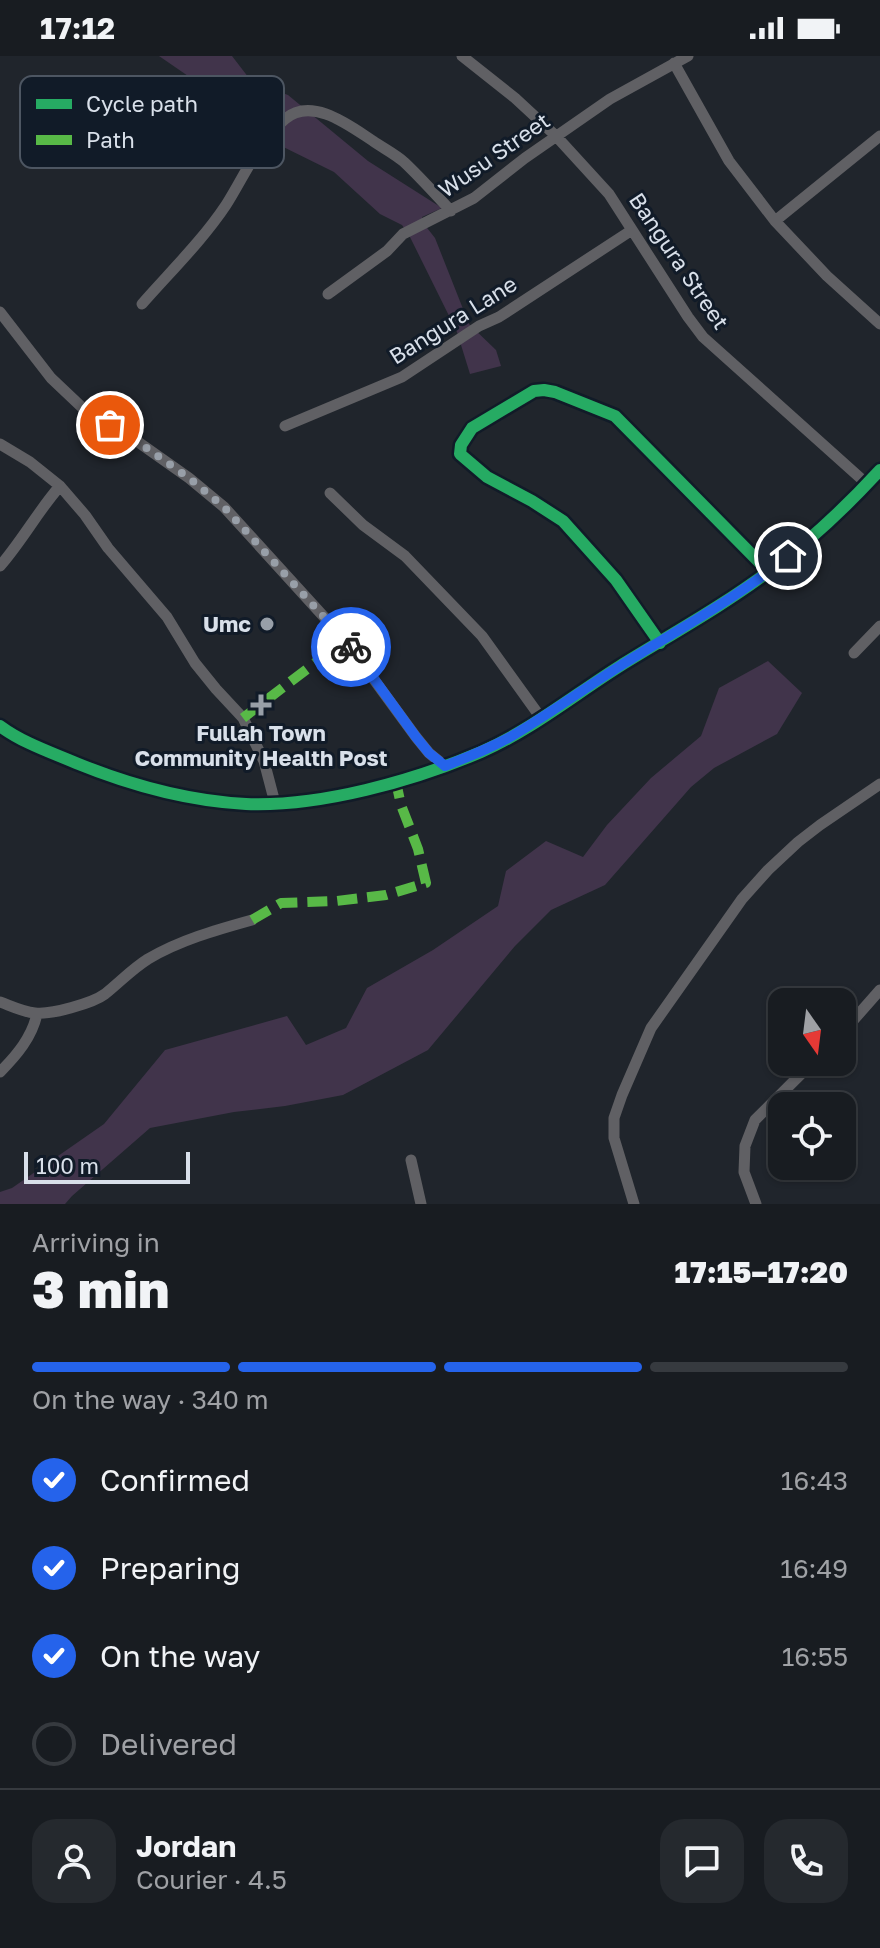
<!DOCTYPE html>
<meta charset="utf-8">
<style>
:root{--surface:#181c21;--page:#25292e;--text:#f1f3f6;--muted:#9fa1a5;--line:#363a3f;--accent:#2563eb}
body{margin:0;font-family:"Golos Text",sans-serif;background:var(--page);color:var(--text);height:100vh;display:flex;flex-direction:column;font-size:30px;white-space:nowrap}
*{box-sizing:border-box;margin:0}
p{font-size:26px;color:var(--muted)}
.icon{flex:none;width:44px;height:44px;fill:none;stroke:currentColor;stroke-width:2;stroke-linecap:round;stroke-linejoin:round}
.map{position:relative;height:1148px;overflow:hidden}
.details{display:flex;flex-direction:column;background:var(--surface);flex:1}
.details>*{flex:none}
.needle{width:52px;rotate:166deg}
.buttons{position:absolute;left:768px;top:932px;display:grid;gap:16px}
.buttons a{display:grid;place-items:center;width:88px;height:88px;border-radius:16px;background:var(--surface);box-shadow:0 2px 6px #0004,0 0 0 2px var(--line);font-size:40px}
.scale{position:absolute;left:24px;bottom:20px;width:166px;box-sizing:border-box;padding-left:8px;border:4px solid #d9e0ea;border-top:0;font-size:22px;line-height:28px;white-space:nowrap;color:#d9e0ea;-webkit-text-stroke:6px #111b28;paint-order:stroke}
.pin{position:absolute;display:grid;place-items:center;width:68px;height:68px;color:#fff;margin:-34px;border:4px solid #fff;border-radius:50%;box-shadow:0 2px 8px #0007}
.courier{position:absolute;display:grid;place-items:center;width:80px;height:80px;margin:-40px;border:6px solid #2563eb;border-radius:50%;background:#fff;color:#222;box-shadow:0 2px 10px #0007}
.head em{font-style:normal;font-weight:800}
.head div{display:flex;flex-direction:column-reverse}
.head{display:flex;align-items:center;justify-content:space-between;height:136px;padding:0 32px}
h1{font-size:52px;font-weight:800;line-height:60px}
.bar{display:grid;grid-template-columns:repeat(4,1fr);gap:12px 8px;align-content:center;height:96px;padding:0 32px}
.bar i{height:10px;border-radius:6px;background:var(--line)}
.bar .selected{background:var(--accent)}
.bar p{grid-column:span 4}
.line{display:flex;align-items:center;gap:20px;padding:0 32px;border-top:2px solid var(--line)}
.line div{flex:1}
.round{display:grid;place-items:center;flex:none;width:84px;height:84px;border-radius:24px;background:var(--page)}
ol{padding:0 32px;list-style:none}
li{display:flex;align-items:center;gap:24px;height:88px}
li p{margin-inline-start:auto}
li .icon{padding:8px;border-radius:50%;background:var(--accent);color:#fff;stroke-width:4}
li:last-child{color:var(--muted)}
li i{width:44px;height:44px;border:4px solid var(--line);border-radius:50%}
.status{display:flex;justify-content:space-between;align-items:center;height:56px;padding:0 40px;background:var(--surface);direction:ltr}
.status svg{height:22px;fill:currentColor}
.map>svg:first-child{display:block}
</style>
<div class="status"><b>17:12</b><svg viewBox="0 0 49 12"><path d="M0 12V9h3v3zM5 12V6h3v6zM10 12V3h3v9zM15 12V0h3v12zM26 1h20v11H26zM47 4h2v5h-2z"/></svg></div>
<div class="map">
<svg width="880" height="1148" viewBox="0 0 880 1148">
<rect width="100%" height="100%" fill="#20252c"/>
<path fill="#41344b" d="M 159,0 L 232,0 L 252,26 L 288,39 L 368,105 L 442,152 L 422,161 L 424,168 L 435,182 L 469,268 L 496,294 L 501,310 L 470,318 L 457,276 L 409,179 L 402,169 L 380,158 L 334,116 L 249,74 L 207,33 Z
M 768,605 L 802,637 L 777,678 L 714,712 L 691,731 L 605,829 L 551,854 L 515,890 L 428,994 L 343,1039 L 285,1050 L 234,1056 L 150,1072 L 72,1140 L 65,1148 L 0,1148 L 0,1136 L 12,1132 L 104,1068 L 165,994 L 287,960 L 306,989 L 346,972 L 367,932 L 433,894 L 498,850 L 506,815 L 546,785 L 583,801 L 607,769 L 651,722 L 701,680 L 719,632 Z"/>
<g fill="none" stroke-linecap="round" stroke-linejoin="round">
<path stroke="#606064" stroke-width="11" d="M 462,0 L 515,42 L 556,80 L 609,138 L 688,261 L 703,281 L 867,428
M 674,7 L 729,105 L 775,165 L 827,220 L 880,268
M 775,165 L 880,80
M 328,238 L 387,195 L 403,178 L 474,142 L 525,102 L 610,43 L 688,0
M 142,248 C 170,216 202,185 226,149 C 244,121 258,86 285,63 C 312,40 350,70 373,85 C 383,92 395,98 404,106 C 420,121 435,138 451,155
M 0,256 L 51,322 L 89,358 L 131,381 L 189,422 L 224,451 L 345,584 L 416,681 L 429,697 L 445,710
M 285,370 L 402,321 L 479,270 L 499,261 L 632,174
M 0,388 L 30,406 L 60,430 L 85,459 L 108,492 L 167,561 L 195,607 L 216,633 L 243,662 L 264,705 L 275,747
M 330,437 L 363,469 L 405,500 L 482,580 L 541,662
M 0,510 C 22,485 38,455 60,430
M 660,587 L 616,524 L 563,465 L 532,445 L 487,421 L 460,398 L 461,389 L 472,372 L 534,335 L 544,334 L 555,336 L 615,360 L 769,516
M 854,597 L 880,570
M 0,670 C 23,687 50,696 76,707 C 130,729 188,745 246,748 C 320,751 413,725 481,696 C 531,674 574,639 620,610 C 670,579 721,551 768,516 C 809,486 846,451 880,414
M 0,946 C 11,950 23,956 35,957 C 51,959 93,947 105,938 C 120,926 132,913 148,903 C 180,884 216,874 252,864
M 842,977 L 880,934
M 0,1016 C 17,999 32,981 37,958
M 411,1104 L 421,1148
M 634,1148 L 614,1082 L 614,1062 L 622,1039 L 651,972 L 742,843 L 768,814 L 798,786 L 820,769 L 880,728
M 756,1148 L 744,1116 L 745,1090 L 755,1064 L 813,1006"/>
<path stroke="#58b947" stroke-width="10" stroke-dasharray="20 10" stroke-linecap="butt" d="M 243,662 L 345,584
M 252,864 L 281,847 L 336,845 L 386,839 L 426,827 L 418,793 L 401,749 L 396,726"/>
<defs>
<path id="cycleway" d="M 660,587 L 616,524 L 563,465 L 532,445 L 487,421 L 460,398 L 461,389 L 472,372 L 534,335 L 544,334 L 555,336 L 615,360 L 769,516
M 0,670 C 23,687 50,696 76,707 C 130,729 188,745 246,748 C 320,751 413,725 481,696 C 531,674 574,639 620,610 C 670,579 721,551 768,516 C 809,486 846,451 880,414"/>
</defs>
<use href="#cycleway" stroke="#111b28" stroke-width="17"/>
<use href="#cycleway" stroke="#26ab63" stroke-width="12"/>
</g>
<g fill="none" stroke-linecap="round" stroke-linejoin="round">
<path stroke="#989fa8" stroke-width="8" stroke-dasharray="0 14.4" d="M 110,369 L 131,381 L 189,422 L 224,451 L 351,591"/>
<path stroke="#2563eb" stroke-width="10" d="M 351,591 L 416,681 L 429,697 L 445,710 C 470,700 494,691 517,677 C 552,656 585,632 620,610 C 677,574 736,543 788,500"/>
</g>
<g fill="#989fa8" stroke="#111b28" stroke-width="3">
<circle cx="267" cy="568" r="8"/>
<path d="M257 637h8v8h8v8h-8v8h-8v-8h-8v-8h8z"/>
</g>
<g text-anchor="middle" stroke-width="6" stroke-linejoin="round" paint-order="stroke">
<g font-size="22" fill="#d9e0ea" stroke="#111b28">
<text transform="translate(494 99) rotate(-35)" y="8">Wusu Street</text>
<text transform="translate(679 205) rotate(56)" y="8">Bangura Street</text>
<text transform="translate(453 264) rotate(-32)" y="8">Bangura Lane</text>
</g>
<g font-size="22" font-weight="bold" fill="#d9e0ea" stroke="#111b28" text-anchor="end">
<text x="251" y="576">Umc</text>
<text x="261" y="685" text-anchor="middle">Fullah Town<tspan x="261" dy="25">Community Health Post</tspan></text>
</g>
</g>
<rect x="20" y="20" width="264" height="92" rx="12" fill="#111b28" stroke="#4d5662" stroke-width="2"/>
<rect x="36" y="43" width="36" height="10" fill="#26ab63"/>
<rect x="36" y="79" width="36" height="10" fill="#58b947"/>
<g font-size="22" fill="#d9e0ea">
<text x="86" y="56">Cycle path</text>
<text x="86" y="92">Path</text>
</g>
</svg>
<div class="buttons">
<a><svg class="needle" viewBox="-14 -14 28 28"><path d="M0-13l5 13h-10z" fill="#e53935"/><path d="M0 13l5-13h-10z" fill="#9fa1a5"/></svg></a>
<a><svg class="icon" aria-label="locate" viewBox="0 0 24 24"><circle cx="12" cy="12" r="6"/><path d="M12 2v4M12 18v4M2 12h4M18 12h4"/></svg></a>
</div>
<div class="scale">100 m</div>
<div class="pin" style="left:110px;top:369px;background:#ea580c"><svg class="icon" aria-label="bag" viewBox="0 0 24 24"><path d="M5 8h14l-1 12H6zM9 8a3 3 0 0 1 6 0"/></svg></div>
<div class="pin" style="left:788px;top:500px;background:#1f2937"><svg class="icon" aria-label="home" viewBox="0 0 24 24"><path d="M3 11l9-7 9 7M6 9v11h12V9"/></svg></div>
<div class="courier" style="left:351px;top:591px"><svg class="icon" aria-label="bike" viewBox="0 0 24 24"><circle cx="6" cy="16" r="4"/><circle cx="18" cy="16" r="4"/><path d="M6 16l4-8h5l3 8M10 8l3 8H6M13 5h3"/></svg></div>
</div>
<section class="details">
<div class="head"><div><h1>3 min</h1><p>Arriving in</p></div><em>17:15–17:20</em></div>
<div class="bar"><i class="selected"></i><i class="selected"></i><i class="selected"></i><i></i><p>On the way · 340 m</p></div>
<ol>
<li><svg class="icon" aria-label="check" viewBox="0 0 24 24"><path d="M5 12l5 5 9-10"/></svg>Confirmed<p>16:43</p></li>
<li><svg class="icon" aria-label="check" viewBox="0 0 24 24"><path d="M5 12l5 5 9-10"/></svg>Preparing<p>16:49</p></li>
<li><svg class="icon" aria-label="check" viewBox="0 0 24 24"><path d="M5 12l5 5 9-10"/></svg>On the way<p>16:55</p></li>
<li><i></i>Delivered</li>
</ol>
<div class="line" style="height:144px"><a class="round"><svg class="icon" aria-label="person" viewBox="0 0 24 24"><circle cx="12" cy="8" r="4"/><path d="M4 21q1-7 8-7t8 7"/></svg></a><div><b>Jordan</b><p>Courier · 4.5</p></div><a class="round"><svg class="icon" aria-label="chat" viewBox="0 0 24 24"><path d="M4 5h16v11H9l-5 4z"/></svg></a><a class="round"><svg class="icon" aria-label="phone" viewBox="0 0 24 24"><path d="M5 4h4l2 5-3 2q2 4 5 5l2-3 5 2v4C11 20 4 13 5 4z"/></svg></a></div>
</section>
